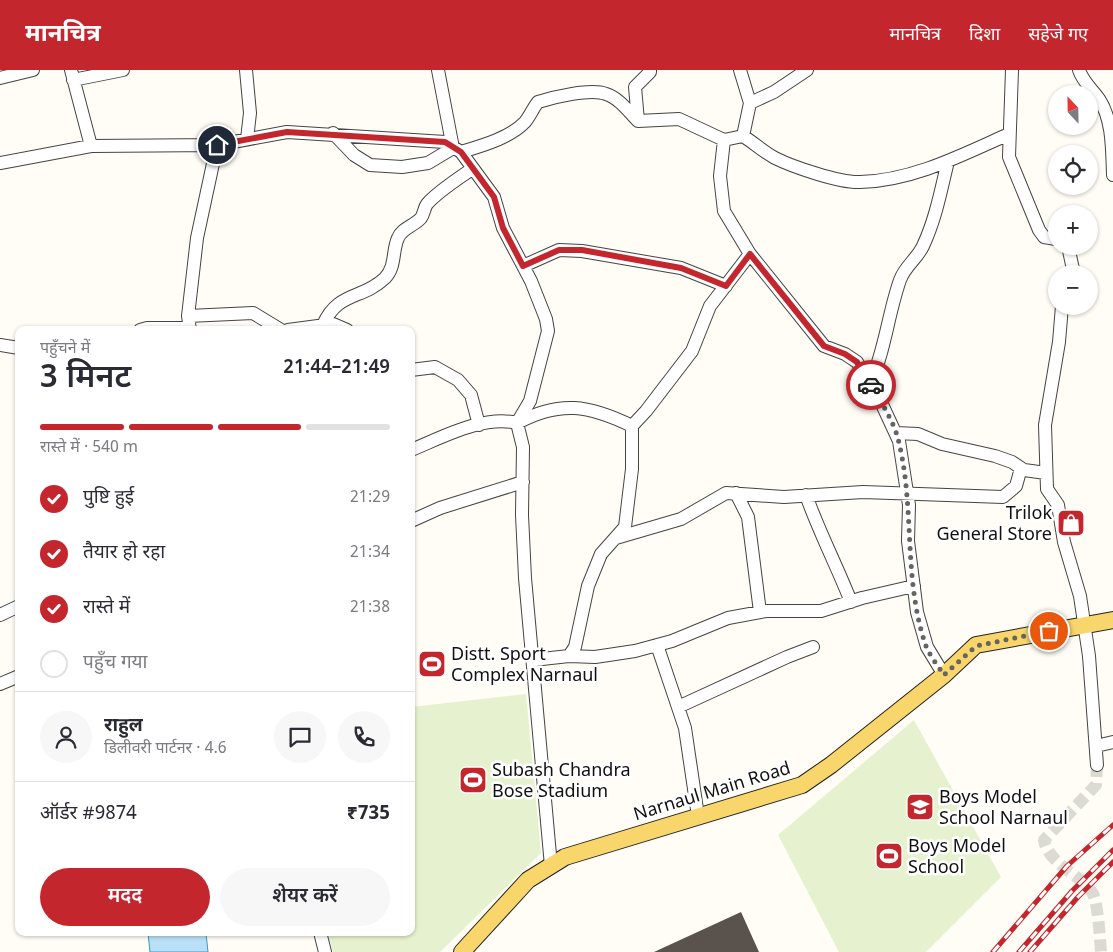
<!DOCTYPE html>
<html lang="hi">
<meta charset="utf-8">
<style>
:root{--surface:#fff;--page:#f7f7f7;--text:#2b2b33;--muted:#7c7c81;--line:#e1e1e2;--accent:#c4262e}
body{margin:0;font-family:Georgia,"Noto Sans Devanagari",serif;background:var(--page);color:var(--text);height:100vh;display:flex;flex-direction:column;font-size:19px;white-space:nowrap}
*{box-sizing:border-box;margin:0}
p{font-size:16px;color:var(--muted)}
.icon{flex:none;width:28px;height:28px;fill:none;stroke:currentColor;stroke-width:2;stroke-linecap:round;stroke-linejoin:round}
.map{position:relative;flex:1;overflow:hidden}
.drawer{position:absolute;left:15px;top:256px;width:400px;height:610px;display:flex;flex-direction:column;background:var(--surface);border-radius:10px;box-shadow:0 1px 4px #0004}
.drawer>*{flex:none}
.needle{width:32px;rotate:338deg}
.buttons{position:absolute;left:1048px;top:15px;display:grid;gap:10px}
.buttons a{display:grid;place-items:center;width:50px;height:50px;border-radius:50%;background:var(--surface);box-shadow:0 1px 4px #0004;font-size:25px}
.pin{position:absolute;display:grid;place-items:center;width:42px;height:42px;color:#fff;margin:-21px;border:2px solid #fff;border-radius:50%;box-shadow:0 1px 5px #0007}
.courier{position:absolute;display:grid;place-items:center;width:50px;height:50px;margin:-25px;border:4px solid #c4262e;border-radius:50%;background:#fff;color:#222;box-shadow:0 1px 6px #0007}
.head em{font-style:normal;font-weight:600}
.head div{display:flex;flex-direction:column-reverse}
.head{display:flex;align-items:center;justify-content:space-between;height:85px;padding:0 25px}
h1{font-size:32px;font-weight:600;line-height:38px}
.bar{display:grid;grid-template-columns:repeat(4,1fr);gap:8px 5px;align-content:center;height:60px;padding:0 25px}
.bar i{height:6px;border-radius:4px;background:var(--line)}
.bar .current{background:var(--accent)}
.bar p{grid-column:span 4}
.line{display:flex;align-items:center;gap:12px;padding:0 25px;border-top:1px solid var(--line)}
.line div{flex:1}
.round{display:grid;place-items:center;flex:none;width:52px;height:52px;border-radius:26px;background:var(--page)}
ol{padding:0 25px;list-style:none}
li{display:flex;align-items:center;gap:15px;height:55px}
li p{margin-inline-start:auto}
li .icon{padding:5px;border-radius:50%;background:var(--accent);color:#fff;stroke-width:4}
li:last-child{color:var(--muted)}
li i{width:28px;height:28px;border:2px solid var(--line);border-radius:50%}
.button{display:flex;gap:10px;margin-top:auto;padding:10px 25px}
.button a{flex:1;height:58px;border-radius:30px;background:var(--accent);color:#fff;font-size:20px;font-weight:600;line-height:58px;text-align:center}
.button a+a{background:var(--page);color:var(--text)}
header{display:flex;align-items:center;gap:30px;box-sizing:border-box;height:70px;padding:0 25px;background:var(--accent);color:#fff}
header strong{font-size:24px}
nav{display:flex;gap:28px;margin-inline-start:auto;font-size:18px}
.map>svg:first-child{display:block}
</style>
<header>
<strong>मानचित्र</strong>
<nav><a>मानचित्र</a><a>दिशा</a><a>सहेजे गए</a></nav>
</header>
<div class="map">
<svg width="1113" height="882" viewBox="0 0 1113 882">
<rect width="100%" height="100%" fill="#fffdf5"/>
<path fill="#e6f2cf" d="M 526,624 L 541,783 L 440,882 L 333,882 L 328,863 L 411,862 L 411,637 Z
M 914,650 L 1001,807 L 926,882 L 839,882 L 778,765 Z"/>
<path fill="#b9e0f7" stroke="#3f96cf" d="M 148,863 L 206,863 L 208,882 L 150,882 Z"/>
<path fill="#5a524d" d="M 741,842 L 759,882 L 654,882 Z"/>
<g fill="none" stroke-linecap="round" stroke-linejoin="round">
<path stroke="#dbdad3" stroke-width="12" stroke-dasharray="12 6" stroke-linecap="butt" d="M 1097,695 L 1096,715 L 1044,770 C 1047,793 1083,806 1093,824 C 1098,833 1100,870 1101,882"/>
<defs>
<path id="minor" d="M 71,0 L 91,76
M 246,0 L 250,43 L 247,69
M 650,0 L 650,2 L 635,17 L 638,51 L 679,49 L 724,70
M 740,0 L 750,33
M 807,0 L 774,22 L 750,33 L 743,66 L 724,70 L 720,106 L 724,141 L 750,184 L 824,276 L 845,284 L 857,292 L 880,330 L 899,371 L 909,435 L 908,471 L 917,542 L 927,577 L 944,605
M 1012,0 L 1009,87 L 1039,160 L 1044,167 L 1056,169
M 1079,0 C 1083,12 1092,19 1099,29 C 1113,50 1112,80 1113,105
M 0,8 L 33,0
M 73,10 L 123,0
M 333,63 L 354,85 L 370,95 L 402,97 L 428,93 L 453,78 L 438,0
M 743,66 C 754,73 764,82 775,88 C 793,97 840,113 860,112 C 912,111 962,85 1009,64
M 217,75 L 287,62 L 445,72 L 461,82 L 494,127 L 503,158 L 531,211 L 546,249 L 548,261 L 530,331 L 517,353 C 483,345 443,367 411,380
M 461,82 C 481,76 510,68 525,52 C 530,46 533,38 538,32 C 554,27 591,18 606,24 C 619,28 629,42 638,51
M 0,93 L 91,76 L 217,75 L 197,168 L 188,246 L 190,260
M 1068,176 L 1074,204
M 523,196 L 559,180 L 582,181 L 681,198 L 726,216
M 1062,236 L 1059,272 L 1045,355 L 1047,419 L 1058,435 L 1064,472 L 1080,526 L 1089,586 L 1097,695
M 188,246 L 253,243 L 281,260
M 323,255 C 338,221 362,230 385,208 C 396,197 392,181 398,168 C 402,158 414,156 421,148 C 424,144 424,138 427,134 C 437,122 459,108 472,99
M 140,260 L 147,258 L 190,258
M 288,260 L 333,254 L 347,260
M 0,275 L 19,278
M 411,300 L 435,297 L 458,310 L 471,325 L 479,355
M 870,314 C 885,281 888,244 900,210 C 905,196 917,189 923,176 C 936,148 941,120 948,91
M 896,363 L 918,364 L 942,374 L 995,386 L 1012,392 L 1024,400 L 1046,403
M 736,423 L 748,447 L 760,542
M 806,425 C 819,462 837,496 851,532
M 411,451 L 440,438 L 523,412
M 616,468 L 681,449 L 726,423 L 784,427 L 863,422 L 1003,427 L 1016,416 L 1021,398
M 0,545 L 19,536
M 657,575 L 685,658 L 698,746
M 569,586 L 595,587 L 635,581 L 672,571 L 728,548 L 766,541 L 821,541 L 862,528 L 914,516
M 533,590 L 569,586 L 575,577 L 588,516 L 601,484 L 625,457 L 632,399 L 632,356
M 0,614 L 19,606
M 678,637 L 787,587 L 813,577
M 1096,676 L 1113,672
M 551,796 L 525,508 L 522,445 L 523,377 L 517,353 C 560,330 589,335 632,356 L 646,341 L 692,281 L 710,236 L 750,184
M 320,862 L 325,882"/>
<path id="major" d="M 462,882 L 528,810 L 565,787 L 802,715 L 831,695 L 944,605 L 976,575 L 1113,550"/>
</defs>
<use href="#minor" stroke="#444" stroke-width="14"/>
<use href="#major" stroke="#222" stroke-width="18"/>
<use href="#minor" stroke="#fff" stroke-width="12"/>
<use href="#major" stroke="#f9d66b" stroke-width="16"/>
<defs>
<path id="rail" d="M 993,882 L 1067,796 L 1113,755
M 1019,882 L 1072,821 L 1113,780
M 1030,882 L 1078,827 L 1113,792"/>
</defs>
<use href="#rail" stroke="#c4262e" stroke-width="5"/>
<use href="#rail" stroke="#fff" stroke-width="3" stroke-dasharray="9" stroke-linecap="butt"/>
</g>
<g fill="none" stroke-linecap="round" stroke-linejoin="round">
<path stroke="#646461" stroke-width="5" stroke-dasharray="0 9" d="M 871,315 C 881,332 895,353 899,373 C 915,439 903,510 926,576 C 930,586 938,596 944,605 L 976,576 L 1049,561"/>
<path stroke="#c4262e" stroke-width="6" d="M 217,75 L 287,62 L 445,72 L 461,82 L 494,127 L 503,158 L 523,196 L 559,180 L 582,180 L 681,198 L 726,216 L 750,184 L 824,276 L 845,284 L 857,292 L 871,315"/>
</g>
<defs>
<symbol id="shop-square" viewBox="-11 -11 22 22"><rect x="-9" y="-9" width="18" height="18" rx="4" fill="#c4262e" stroke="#fff"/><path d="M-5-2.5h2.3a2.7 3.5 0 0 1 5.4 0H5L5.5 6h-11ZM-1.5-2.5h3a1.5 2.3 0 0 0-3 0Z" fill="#fff"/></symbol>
<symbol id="stadium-square" viewBox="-11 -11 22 22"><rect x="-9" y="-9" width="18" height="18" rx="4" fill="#c4262e" stroke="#fff"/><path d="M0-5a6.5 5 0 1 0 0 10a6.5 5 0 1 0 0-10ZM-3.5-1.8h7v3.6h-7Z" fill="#fff"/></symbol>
<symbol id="school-square" viewBox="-11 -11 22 22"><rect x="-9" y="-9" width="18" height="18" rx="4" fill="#c4262e" stroke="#fff"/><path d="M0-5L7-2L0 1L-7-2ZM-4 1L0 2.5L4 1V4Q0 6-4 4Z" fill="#fff"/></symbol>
</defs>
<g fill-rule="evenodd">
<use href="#shop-square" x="1055" y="437" width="32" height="32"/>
<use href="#stadium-square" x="416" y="578" width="32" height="32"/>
<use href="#stadium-square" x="457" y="694" width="32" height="32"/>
<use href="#school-square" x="904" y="721" width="32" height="32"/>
<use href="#stadium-square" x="873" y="770" width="32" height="32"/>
</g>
<g text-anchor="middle" stroke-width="5" stroke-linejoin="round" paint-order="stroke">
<g font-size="18" fill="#111" stroke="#fff" text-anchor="start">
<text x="1052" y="449" text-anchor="end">Trilok<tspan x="1052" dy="21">General Store</tspan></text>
<text x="451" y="590">Distt. Sport<tspan x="451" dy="21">Complex Narnaul</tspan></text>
<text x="492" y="706">Subash Chandra<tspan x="492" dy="21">Bose Stadium</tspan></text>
<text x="939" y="733">Boys Model<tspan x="939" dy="21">School Narnaul</tspan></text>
<text x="908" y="782">Boys Model<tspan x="908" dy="21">School</tspan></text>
</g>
<g font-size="18" fill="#111" stroke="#fff">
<text transform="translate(712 721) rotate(-17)" y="6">Narnaul Main Road</text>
</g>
</g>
</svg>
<div class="buttons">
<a><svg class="needle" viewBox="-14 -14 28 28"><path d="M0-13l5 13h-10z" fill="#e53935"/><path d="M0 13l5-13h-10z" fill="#7c7c81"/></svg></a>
<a><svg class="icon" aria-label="locate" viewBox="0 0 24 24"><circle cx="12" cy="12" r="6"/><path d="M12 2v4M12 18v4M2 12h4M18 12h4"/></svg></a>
<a>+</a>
<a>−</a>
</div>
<div class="pin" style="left:1049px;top:561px;background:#ea580c"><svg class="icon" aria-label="bag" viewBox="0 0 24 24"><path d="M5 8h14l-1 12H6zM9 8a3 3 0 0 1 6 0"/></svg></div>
<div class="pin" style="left:217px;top:75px;background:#1f2937"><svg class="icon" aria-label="home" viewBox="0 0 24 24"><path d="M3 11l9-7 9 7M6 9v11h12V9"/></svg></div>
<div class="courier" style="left:871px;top:315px"><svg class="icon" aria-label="car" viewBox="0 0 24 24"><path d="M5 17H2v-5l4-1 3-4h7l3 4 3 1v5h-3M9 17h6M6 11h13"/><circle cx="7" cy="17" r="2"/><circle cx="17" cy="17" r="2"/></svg></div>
<section class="drawer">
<div class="head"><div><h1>3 मिनट</h1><p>पहुँचने में</p></div><em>21:44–21:49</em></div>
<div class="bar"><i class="current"></i><i class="current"></i><i class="current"></i><i></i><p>रास्ते में · 540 m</p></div>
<ol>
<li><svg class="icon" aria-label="check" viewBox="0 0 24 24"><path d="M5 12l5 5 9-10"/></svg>पुष्टि हुई<p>21:29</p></li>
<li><svg class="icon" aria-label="check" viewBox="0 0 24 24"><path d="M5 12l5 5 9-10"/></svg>तैयार हो रहा<p>21:34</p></li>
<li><svg class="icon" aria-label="check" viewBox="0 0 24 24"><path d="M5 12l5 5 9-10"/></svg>रास्ते में<p>21:38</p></li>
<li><i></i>पहुँच गया</li>
</ol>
<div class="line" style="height:90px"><a class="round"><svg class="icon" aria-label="person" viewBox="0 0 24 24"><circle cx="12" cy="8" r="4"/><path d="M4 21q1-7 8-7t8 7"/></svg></a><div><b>राहुल</b><p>डिलीवरी पार्टनर · 4.6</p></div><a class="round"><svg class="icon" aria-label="chat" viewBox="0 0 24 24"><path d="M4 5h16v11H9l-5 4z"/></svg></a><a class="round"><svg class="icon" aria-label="phone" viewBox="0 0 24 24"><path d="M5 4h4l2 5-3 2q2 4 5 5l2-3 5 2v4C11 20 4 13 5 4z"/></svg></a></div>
<div class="line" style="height:65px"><div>ऑर्डर #9874</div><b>₹735</b></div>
<div class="button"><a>मदद</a><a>शेयर करें</a></div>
</section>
</div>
